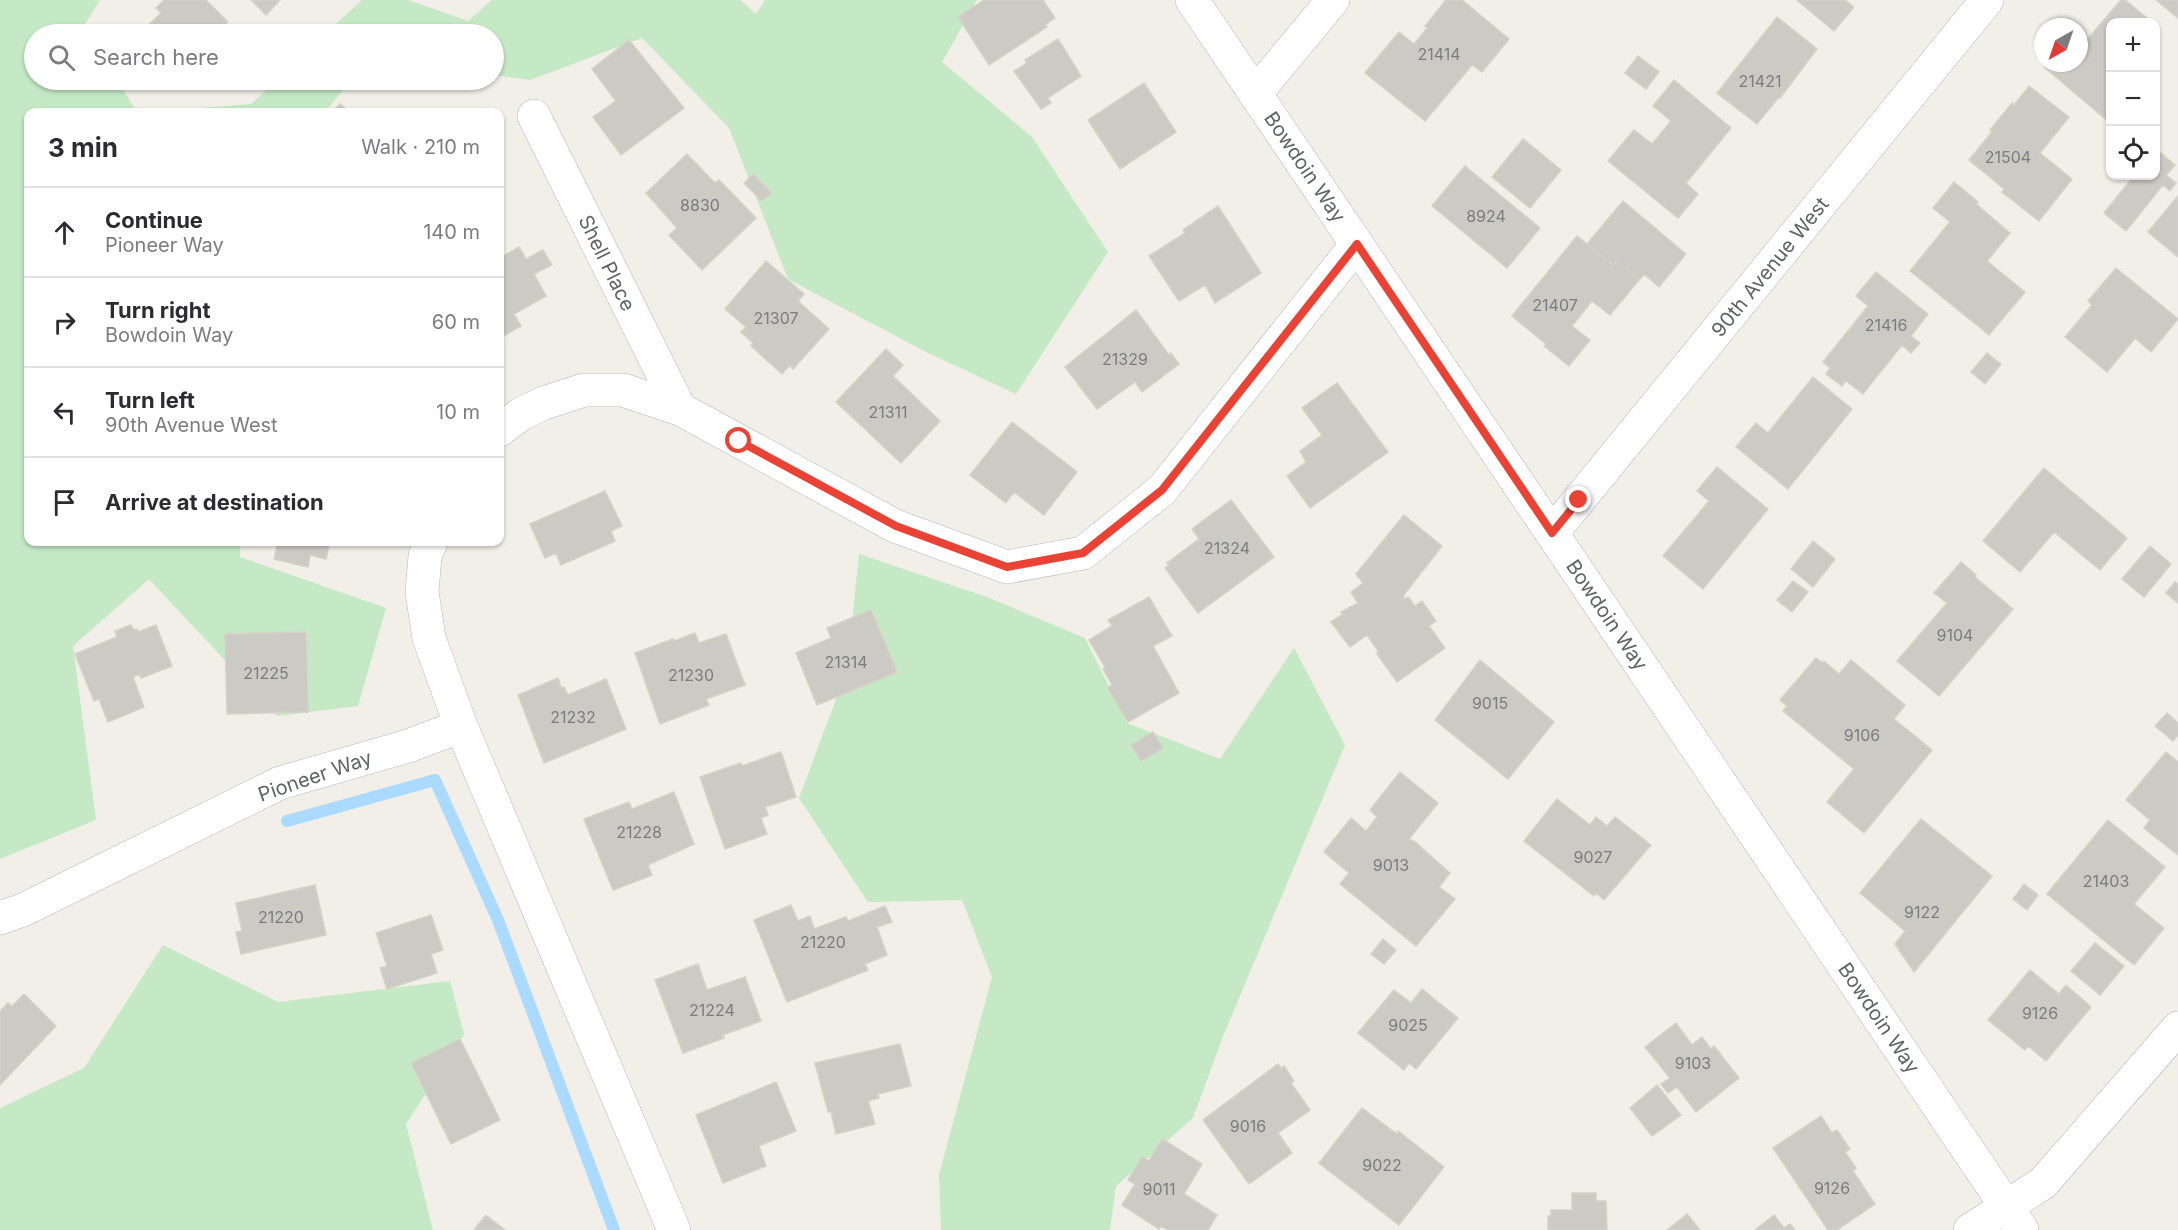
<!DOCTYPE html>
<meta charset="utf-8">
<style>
:root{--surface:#fff;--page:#f7f7f7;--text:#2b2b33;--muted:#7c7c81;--line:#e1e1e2}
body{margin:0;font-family:Inter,sans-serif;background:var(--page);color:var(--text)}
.controls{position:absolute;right:18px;top:18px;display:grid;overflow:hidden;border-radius:12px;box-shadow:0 2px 4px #0004}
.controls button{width:54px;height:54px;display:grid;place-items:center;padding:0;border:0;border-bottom:2px solid var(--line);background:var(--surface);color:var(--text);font:30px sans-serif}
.compass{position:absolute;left:2034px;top:18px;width:54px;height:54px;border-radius:50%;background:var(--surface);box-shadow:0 2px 4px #0004;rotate:220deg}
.stop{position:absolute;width:18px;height:18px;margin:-14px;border:4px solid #ea4335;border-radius:50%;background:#fff}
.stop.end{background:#ea4335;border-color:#fff;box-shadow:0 2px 6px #0008}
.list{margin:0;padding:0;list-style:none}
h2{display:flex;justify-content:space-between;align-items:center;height:78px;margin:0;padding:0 24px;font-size:26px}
h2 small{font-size:20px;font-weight:400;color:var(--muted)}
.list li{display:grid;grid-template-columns:39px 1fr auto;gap:18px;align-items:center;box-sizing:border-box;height:90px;padding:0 24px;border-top:2px solid var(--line)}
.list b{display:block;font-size:22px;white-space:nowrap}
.list p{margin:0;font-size:20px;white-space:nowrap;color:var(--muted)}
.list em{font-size:20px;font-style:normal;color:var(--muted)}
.icon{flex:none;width:33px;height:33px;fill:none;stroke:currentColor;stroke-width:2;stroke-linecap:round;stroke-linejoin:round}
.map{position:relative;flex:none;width:2178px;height:1230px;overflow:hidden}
.search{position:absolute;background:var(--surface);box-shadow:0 2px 4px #0004;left:24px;top:24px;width:480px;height:66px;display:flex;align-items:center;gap:15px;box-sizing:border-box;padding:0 21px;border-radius:33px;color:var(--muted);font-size:22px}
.panel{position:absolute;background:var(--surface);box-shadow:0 2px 4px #0004;left:24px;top:108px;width:480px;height:438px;border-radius:12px}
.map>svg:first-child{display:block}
.green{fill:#c5e8c5}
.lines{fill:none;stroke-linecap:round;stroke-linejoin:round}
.stream{stroke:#aadaff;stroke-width:12}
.building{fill:#cccac5;stroke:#d6d1c6;stroke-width:1.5}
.street-casing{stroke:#b5b8bc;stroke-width:34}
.secondary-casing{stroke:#b6babf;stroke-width:34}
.street{stroke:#fff;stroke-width:33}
.secondary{stroke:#fff;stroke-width:33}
.route{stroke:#ea4335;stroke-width:8}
.labels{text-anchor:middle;stroke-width:6;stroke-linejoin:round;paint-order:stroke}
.number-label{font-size:16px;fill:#7a7d7f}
.street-label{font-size:20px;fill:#5f6368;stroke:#fff}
</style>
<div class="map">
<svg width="2178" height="1230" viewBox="0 0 2178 1230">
<rect width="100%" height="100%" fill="#f1efe8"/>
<path class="green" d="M0,0h100l-15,24 6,10h-57v46h83l20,32h-109v430h212v15l146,51 -28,98 -81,10 -128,-137 -76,67 23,174 -96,39z
M362,0h46l60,21 24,-21h248l16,14 9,-14h212l-35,62 90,75 76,115 -92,142 -88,-41 -140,-74 -59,-151 -87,-90 -112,42 -36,-5v-41h-169z
M277,80h74l-26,32h-173l99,-8z
M859,554l128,43 98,41 42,85 93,36 74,-111 51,97 -123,294 -29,79 -77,68 -6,44h-169l-2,-55 53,-198 -30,-77 -94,2 -69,-104 48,-128z
M163,945l115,57 172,-21 14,53 -58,90 27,106h-433v-122l84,-40z"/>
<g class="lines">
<path class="stream" d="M287,821l148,-41 63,140 116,310"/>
</g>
<path class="building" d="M164,0h42l22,22 -13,12h-76l22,-21 -5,-5z
M251,0h29l-14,15z
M984,0h59l12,18 -10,7 2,2 -58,38 -31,-48z
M1446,0h16l47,39 -27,33 -10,-7 -47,56 -60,-48 34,-41 15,12 13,-16 -2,-2z
M1797,0h48l9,7 -20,24z
M2121,0h4l27,22h-42v101l-66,-56 3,-4h32v-14z
M2156,0h22v18z
M1777,17l40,32 -37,49 -1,-1 -22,27 -40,-31z
M1058,39l23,37 -33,22 3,5 -10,6 -27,-38 13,-8 -2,-3z
M629,40l55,68 -63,47 -28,-38 23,-16 -24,-32z
M1638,56l21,16 -13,17 -21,-16z
M1674,80l57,48 -45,55 12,11 -20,24 -70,-57 26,-31 18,14 19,-23 -18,-15z
M1144,83l32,49 -56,37 -32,-49z
M2029,86l40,31 -29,36 32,26 -33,42 -37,-29 2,-3 -35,-29 23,-28 -2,-2 22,-27 2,2z
M340,104l10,8h-18z
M1523,139l38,31 -31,38 -38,-31z
M2156,149l19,16 -9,10 10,8 -6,8 -7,-6 -37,46 -22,-18 30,-37h22z
M687,154l28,29 4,-3 37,38 -54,52 -33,-35 8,-7 -31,-35z
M1465,166l75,62 -33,40 -75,-62z
M753,174l18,19 -9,8 -18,-18z
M1954,182l24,20 -2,2 34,29 -23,28 38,31 -36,43 -79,-64 40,-49 -17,-14z
M2178,196v61l-30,-25z
M1623,201l63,53 -27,33 -15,-13 -5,6 -23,-19 -3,4 -26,-21z
M1218,206l43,67 -46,30 -10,-18 -26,16 -30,-45 36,-23 -2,-3z
M1577,236l36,29 3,-4 23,19 -29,35 -18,-14 -20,25 18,14 -21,26 -25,-20 2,-2 -34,-28z
M519,247l7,12 17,-9 9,15 -18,9 12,22 -32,18 7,12 -21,12v-80z
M766,261l38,33 -6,7 31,28 -36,40 -3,-4 -8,9 -31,-28 2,-3 -12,-11 5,-5 -21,-18z
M2116,268l62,51 -27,33 -16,-14 -28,34 -42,-35 27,-32 -4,-4z
M1876,272l52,42 -17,22 9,7 -9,10 -9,-8 -39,49 -17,-13 -4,5 -16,-12 4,-6 -7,-6 45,-56 -12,-10z
M1136,310l33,45 2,-2 8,11 -37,28 -7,-10 -38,27 -32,-42z
M886,349l17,16 -10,11 47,45 -39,42 -65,-61z
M1987,353l14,11 -16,20 -14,-12z
M1813,377l39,32 -64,80 -52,-42 20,-24 12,10z
M1337,383l51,69 -78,56 -23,-32 19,-14 -6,-11 22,-16 -20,-27z
M1012,422l65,50 -33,43 -30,-23 -8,11 -36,-28z
M1717,467l51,42 -65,80 -40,-33 46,-55 -12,-10z
M2044,468l83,70 -27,32 -46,-38 -34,40 -37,-31z
M605,491l17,35 -11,5 4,10 -54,24 -5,-12 -11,5 -15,-34z
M1231,500l43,57 -76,56 -33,-45 4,-3 -2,-2 32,-24 -7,-10z
M1404,515l38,31 -39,50 2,3 3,-2 7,9 7,-5 14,20 -7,5 16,22 -48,34 -20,-28 1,-3 -11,-16 -17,12 -19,-25 12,-8 -2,-2 17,-9 -7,-11 12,-9 -7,-9z
M1813,541l22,18 -22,28 -22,-18z
M278,542h52l-4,17 -16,-4 -2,12 -34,-8z
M2150,546l21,18 -27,33 -22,-18z
M1961,562l15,13 -1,2 38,32 -74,87 -42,-35 50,-58 -13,-10z
M1793,581l15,11 -16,20 -15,-12z
M2175,582l3,2v19l-12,-10z
M1149,597l23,39 -19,10 26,47 -51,29 -20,-34 4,-3 -9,-16 2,-2 -16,-27 23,-14 -4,-6z
M871,610l26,62 -80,33 -21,-52 35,-15 -4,-10z
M131,625l3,5 3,-1 1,3 18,-7 16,41 -31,12 -1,-4 -7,3 11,30 -36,15 -9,-23 -5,2 -19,-47 42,-17 -2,-6z
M306,632l2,80 -81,2 -2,-80z
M695,633l4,10 27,-9 19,51 -39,14 3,6 -49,19 -25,-71 38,-14 1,2z
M1816,658l7,5 1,-2 15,13 12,-14 54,45 -11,14 38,31 -68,83 -37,-31 27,-33 -71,-58 4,-5 -7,-6z
M1480,660l74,62 -46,57 -73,-59z
M558,678l3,10 3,-1 4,8 38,-16 20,50 -82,34 -26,-68z
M2167,713l11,10v12l-5,6 -18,-15z
M1153,732l10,16 -22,13 -10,-16z
M781,752l15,45 -31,10 3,8 -7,3 6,16 -42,15 -25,-72 41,-14 1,3z
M2166,752l12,10v93l-34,-27 6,-8 -24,-20z
M1400,772l38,31 -29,36 6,3 35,31 -11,14 16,12 -39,47 -76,-62 9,-11 -25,-21 27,-34 15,13 11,-14 -7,-7z
M674,792l20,52 -46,21 4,10 -39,15 -29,-71 45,-17 3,7z
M1557,799l33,26 6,-8 11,9 8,-9 36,28 -47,55 -8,-7 -2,3 -70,-55z
M1921,819l71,57 -78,96 -19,-28 10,-13 -45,-38z
M2108,820l57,47 -31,37 30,24 -30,37 -87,-71z
M2024,884l14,11 -11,15 -14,-11z
M315,885l11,50 -85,19 -5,-22 6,-1 -6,-28z
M791,905l7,16 12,-5 4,13 32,-12 2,4 37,-15 7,16 -15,5 10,28 -22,9 3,6 -81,32 -33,-82z
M431,915l12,35 -12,4 6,19 -50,16 -7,-21 7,-2 -11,-33z
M1383,939l13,11 -12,14 -13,-10z
M2095,943l29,23 -24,29 -29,-24z
M698,964l9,26 38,-13 16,44 -38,14 1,3 -41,15 -28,-73z
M2030,970l29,24 7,-9 25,22 -45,54 -18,-15 -3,4 -37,-30z
M1422,989l36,29 -42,51 -7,-6 -5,7 -46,-37 36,-43 17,13z
M24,994l32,32 -56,59v-74l8,-8 4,3z
M1676,1023l16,22 10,-8 9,12 3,-3 25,32 -43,34 -19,-25 -9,6 -7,-9 9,-6 -25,-31z
M460,1039l40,81 -49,24 -40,-81z
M900,1044l11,42 -33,8 1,4 -11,3 7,23 -39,10 -5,-22h-3l-13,-49z
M1278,1064l3,5 3,-3 10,15 -3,2 19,27 -32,23 14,20 -43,31 -46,-64z
M776,1082l20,49 -37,15 7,20 -43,17 -27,-68z
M1657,1085l24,30 -29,21 -22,-28z
M1362,1108l35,26 1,-3 46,36 -45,58 -80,-62z
M1821,1116l11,17 5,-3 13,19 -5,3 11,16 -3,3 22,33 -38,26h-9l-55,-82z
M1162,1139l40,25 -18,30 33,21 -9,15h-40l-7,-4 -2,3 -37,-24 13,-21 -7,-4 14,-23 7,4z
M1572,1193h24v8h10l1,29h-59v-14h3v-6h21z
M1687,1214l13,16h-33z
M1774,1215l10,13 6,-4 5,6h-40z
M485,1216h2l18,14h-31z"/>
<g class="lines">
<g class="street-casing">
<path id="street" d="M1255,94l78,-94
M534,116l146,293
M500,430l21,-16 23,-11 40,-13h39l57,19 215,117 112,41 76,-14 79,-63 195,-246
M1552,533l435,-533
M431,542l-6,14 -3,36 7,46 32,88 213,504
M0,918l23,-8 257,-127 128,-37 53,-20
M1970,1230l73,-47 135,-155"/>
</g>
<g class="secondary-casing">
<path id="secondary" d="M1192,0l830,1230"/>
</g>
<use href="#street" class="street"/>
<use href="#secondary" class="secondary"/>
</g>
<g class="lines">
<path class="route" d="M739,441l157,85 111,41 76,-14 79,-63 195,-246 195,289 27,-33"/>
</g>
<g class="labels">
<g class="number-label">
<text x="1439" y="60">21414</text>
<text x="1760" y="87">21421</text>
<text x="2008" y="163">21504</text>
<text x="700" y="211">8830</text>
<text x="1486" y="222">8924</text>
<text x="1555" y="311">21407</text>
<text x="776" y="324">21307</text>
<text x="1886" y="331">21416</text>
<text x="1125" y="365">21329</text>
<text x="888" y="418">21311</text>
<text x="1227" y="554">21324</text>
<text x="1955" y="641">9104</text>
<text x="846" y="668">21314</text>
<text x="266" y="679">21225</text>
<text x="691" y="681">21230</text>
<text x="1490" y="709">9015</text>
<text x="573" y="723">21232</text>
<text x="1862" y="741">9106</text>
<text x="639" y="838">21228</text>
<text x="1593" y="863">9027</text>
<text x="1391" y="871">9013</text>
<text x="2106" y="887">21403</text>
<text x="1922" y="918">9122</text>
<text x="281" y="923">21220</text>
<text x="823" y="948">21220</text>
<text x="712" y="1016">21224</text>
<text x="2040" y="1019">9126</text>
<text x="1408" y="1031">9025</text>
<text x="1693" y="1069">9103</text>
<text x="1248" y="1132">9016</text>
<text x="1382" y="1171">9022</text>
<text x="1832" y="1194">9126</text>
<text x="1159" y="1195">9011</text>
</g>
<g class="street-label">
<text transform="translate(1305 167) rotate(56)" y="7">Bowdoin Way</text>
<text transform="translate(607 263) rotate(64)" y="7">Shell Place</text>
<text transform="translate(1770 267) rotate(-51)" y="7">90th Avenue West</text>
<text transform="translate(1607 615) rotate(56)" y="7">Bowdoin Way</text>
<text transform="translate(315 776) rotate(-19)" y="7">Pioneer Way</text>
<text transform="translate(1879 1018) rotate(56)" y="7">Bowdoin Way</text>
</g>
</g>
</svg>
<div class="controls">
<button>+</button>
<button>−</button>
<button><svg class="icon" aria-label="locate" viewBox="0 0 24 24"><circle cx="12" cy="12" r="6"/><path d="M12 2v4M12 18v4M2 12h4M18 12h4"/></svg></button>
</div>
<svg class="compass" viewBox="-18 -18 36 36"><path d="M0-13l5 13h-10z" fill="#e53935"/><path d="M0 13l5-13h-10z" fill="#7c7c81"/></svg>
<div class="stop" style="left:739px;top:441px"></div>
<div class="stop end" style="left:1579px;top:500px"></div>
<div class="search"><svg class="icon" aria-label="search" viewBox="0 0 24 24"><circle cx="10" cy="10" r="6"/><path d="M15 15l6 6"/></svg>Search here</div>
<section class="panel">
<h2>3 min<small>Walk · 210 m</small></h2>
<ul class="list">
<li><svg class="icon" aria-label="ahead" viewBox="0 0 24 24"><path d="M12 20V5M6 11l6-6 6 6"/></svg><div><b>Continue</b><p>Pioneer Way</p></div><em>140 m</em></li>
<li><svg class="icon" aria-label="right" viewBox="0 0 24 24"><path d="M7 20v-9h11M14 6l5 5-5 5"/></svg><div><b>Turn right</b><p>Bowdoin Way</p></div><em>60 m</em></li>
<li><svg class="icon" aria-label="left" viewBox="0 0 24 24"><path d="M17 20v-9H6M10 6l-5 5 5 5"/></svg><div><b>Turn left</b><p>90th Avenue West</p></div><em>10 m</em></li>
<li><svg class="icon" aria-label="arrive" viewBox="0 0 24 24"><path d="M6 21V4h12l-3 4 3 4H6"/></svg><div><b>Arrive at destination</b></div></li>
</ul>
</section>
</div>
